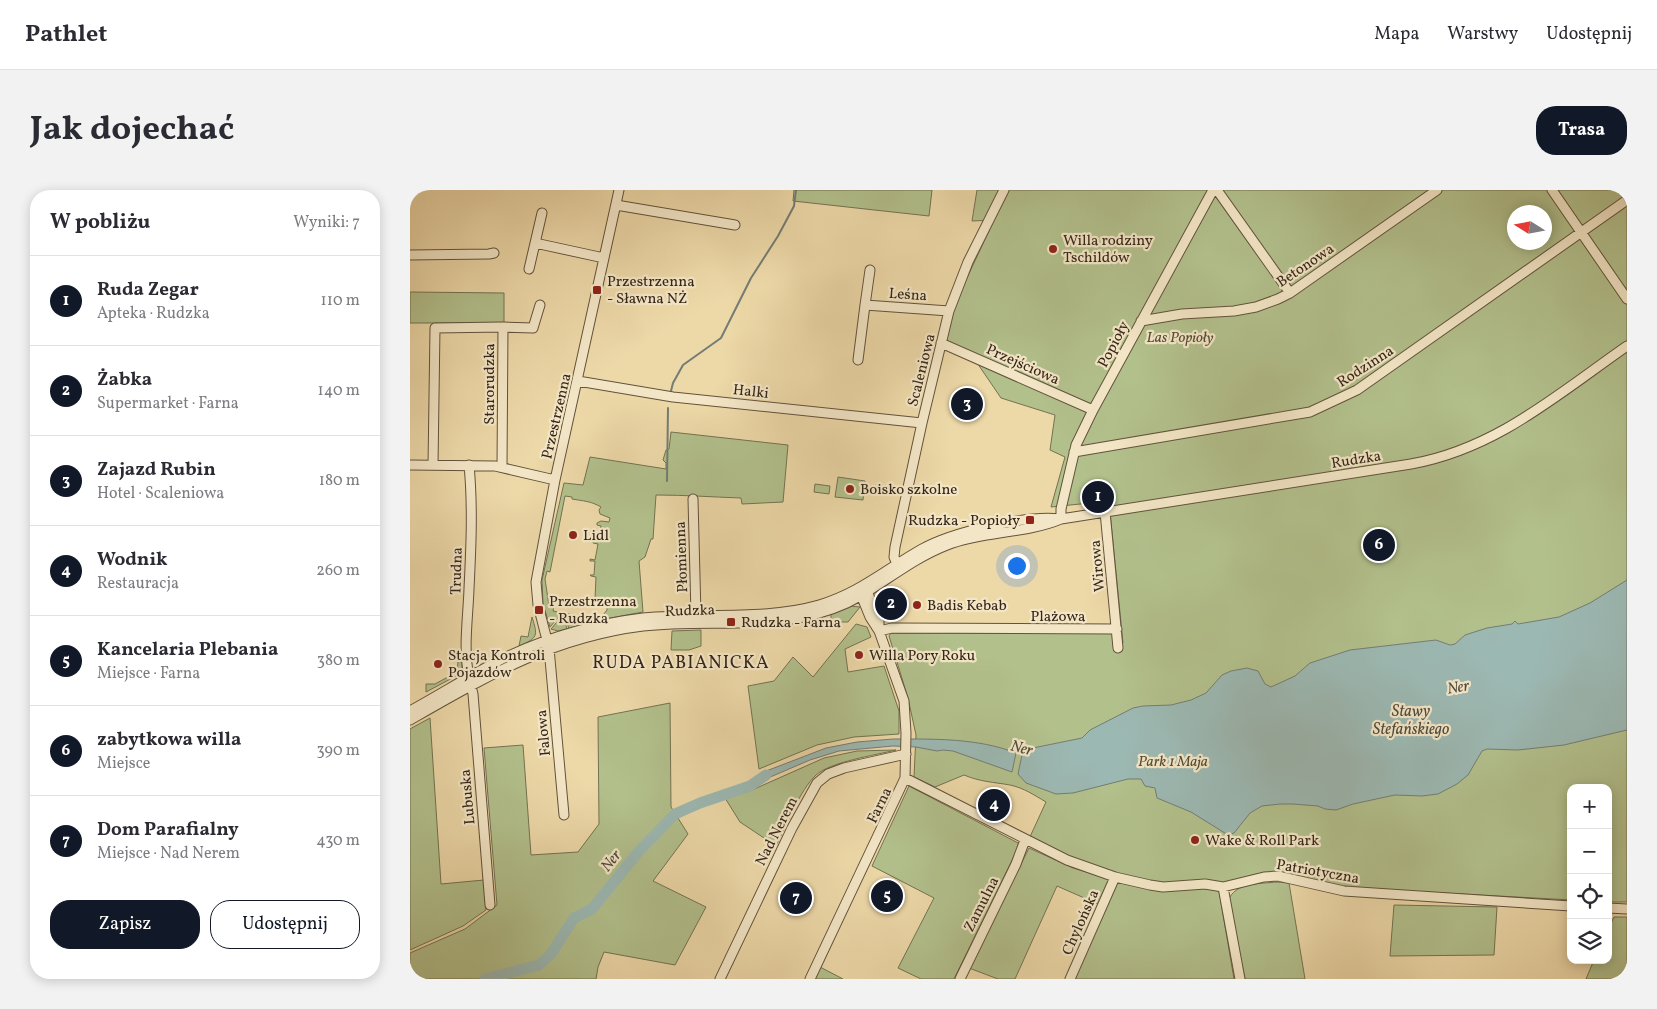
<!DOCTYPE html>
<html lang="pl">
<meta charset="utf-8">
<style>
:root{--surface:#fff;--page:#f2f2f3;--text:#2b2b33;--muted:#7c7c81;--line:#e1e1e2;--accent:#111827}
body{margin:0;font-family:Vollkorn,serif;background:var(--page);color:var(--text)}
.controls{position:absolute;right:15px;bottom:15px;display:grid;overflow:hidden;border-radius:10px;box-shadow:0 2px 12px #0003}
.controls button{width:45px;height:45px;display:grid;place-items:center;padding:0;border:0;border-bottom:1px solid var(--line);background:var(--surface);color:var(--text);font:25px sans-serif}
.compass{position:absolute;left:1097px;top:15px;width:45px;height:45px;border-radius:50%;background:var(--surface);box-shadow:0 2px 12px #0003;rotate:281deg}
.you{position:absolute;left:606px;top:375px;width:18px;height:18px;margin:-12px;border:4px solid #fff;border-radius:50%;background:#1a73e8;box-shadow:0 0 0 8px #1a73e833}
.badge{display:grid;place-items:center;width:32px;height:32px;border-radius:50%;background:var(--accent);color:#fff;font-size:16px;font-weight:700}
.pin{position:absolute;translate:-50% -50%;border:2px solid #fff;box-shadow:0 1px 5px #0006}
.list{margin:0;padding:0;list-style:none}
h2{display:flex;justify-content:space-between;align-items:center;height:65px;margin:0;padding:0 20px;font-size:21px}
h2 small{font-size:16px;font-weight:400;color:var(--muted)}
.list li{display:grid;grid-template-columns:32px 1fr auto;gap:15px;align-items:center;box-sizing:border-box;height:90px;padding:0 20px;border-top:1px solid var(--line)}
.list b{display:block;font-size:19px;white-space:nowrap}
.list p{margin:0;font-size:16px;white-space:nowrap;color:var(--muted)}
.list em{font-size:16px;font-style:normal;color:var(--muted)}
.actions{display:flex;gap:10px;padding:15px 20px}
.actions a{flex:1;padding:11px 0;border:1px solid var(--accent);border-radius:20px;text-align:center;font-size:18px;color:var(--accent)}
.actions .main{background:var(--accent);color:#fff}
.icon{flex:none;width:28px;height:28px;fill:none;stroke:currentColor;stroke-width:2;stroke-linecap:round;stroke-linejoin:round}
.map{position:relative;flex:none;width:1217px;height:789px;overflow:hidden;border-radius:20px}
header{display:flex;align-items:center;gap:30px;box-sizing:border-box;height:70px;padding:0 25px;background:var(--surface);border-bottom:1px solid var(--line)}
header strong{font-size:24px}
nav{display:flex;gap:28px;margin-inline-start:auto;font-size:18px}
.intro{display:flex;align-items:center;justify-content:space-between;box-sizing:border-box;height:120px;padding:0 30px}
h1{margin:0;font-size:35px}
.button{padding:12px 22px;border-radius:20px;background:var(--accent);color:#fff;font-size:18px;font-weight:700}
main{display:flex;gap:30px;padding:0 30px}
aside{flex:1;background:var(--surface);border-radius:20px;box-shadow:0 2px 12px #0003}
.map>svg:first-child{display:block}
.green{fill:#b2c08c;stroke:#747252;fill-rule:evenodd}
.water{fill:#9cb8b2;stroke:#737d74}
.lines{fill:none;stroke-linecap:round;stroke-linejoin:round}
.stream{stroke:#737d74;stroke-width:2}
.river{stroke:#9cb8b2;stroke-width:11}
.minor-casing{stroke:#63523c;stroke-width:11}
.minor{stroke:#f3e6c6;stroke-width:9}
.poi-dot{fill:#8f2418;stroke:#f3e6c6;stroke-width:2}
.labels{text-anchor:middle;stroke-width:4.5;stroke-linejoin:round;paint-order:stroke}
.poi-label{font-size:15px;fill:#352518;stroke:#f3e6c6;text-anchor:start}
.street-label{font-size:15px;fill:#352518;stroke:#f3e6c6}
.park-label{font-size:15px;font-style:italic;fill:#544c35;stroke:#f3e6c6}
.water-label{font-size:16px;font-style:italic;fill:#4f4a3e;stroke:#f3e6c6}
.quarter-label{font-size:18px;letter-spacing:1px;fill:#352518;stroke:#f3e6c6}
</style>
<header>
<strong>Pathlet</strong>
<nav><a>Mapa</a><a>Warstwy</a><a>Udostępnij</a></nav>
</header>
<div class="intro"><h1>Jak dojechać</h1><a class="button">Trasa</a></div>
<main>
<aside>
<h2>W pobliżu<small>Wyniki: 7</small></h2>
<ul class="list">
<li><span class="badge">1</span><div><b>Ruda Zegar</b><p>Apteka · Rudzka</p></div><em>110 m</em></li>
<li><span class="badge">2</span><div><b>Żabka</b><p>Supermarket · Farna</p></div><em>140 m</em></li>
<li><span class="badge">3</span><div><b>Zajazd Rubin</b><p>Hotel · Scaleniowa</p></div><em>180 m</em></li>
<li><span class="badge">4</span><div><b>Wodnik</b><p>Restauracja</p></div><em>260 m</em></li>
<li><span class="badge">5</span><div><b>Kancelaria Plebania</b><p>Miejsce · Farna</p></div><em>380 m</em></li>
<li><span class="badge">6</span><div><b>zabytkowa willa</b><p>Miejsce</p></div><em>390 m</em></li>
<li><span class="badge">7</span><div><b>Dom Parafialny</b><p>Miejsce · Nad Nerem</p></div><em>430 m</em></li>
</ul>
<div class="actions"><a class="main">Zapisz</a><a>Udostępnij</a></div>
</aside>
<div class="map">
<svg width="1217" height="789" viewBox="0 0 1217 789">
<rect width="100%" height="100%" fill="#edd8a8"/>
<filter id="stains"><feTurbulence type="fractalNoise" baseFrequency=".004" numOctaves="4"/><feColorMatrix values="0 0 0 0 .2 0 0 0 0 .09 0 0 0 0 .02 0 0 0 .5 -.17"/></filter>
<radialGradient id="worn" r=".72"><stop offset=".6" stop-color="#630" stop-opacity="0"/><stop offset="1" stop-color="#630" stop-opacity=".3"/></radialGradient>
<path class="green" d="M384,0h138l-3,26 -136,-15z
M567,0h650v712h-19v-114h-37v112l-237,-13 -48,-14 -67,11 -59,1 -51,-11 -80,-35 17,-37c-12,-7 -22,-14 -36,-17 -17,-3 -29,-3 -46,-10l-29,12 -21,-10 2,-42 -8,-37 -19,-62 2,-3h223v11l9,-1 -14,-142 -58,6 14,-50 -15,-7 5,-35 -54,-17 -32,-47 -24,-9 9,-36 40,-86 -22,1zM1104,22h30v30h-30z
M0,102l94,1v30h-94z
M261,242l117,13 -5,57 -41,2 -1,-6c-29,-1 -56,-3 -85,-3l-3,44h-2l-6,18 -6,4 4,51 -38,7 -2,-4 4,-5v-5h-13l-4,-4v-1l5,-1 1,-22 -5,-1 -1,-1h4l1,-14h-5v-2l5,1 3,-16 -5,-1 1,-5 5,1 2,-13 -4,-1v-2l4,-2 8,1 1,-4 -10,-4 -1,-4 2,-3c-10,-6 -18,-6 -29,-8v-2l-7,-1 -15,76 -3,-1 -2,8 4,27h5l-1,5 9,2 -12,14 -7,-23 -1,-24 22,-97 19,2 7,-28 76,12v-6l-3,-3 3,-10 3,-1z
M428,287l27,4 -2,19 -28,-3z
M405,294l15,2 -1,8 -15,-2z
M440,416l10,1 -12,15h-17v-9z
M154,423l24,5 1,-3 6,1 1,2 -3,4 -24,7z
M153,425l4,14 -9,2 -7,-2z
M122,427c6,19 6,21 -13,29l2,-10 7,1z
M446,434l11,3 4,10 -26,12 3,23 36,-6 15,45v23l-45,3 -37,8 -58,24 -11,-83 26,-5 19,-24 20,20z
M291,440v16l-12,4h-18l1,-19z
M48,472h4v7l-4,6 -32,17v-8h9l22,-12z
M260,513l1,104 17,27 -35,47 53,26 -31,58 -71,-13 -6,15 -2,12h-186v-26l55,-24 32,-24 -13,-157 39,-3 8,110 47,-3 21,-28 -1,-107z
M20,528l11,166 43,-4 2,30 -23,16 -53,24v-221z
M486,560c-20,5 -66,12 -80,25 -16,15 -30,51 -40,71l-36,-24 -15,-24 27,-8 72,-32 33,-7z
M499,596l111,58 -66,135h-33l-23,-11 36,-70 -62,-32z
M619,658l44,20 36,11 -11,25 -41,-18 -42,93h-17l-29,-11z
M706,692l49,9 39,-4 15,4 15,88h-159z
M867,692l12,1 16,96h-60l-17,-78c7,-19 31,-17 49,-19z
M984,715l103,2 -3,48 -104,1z
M1204,727h13v62h-41l8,-19h14v-31z
M410,777l23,12h-28z"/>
<path class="water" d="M1217,390v150l-63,15 -46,5 -31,-1 -5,2 -14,24 -11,9 -19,10 -16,2 -27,-1 -42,9 -17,6 -11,-1 -7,-3 -25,-2h-13l-18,2 -12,7 -16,20 -6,2 -37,-23 -34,-14 -2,-10 -10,-2 -4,-7h-13l-55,14 -17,1 -30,-11 -8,-9 4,-19 6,-6 54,-11 8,-8 43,-22 10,-2 28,-1 20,-5 15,-7 16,-18 9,-4 16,-3 11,3 7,13 6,3 24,-11 15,-13 40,-13 86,-10 14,5 5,-1 10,-9 22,-7 25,-4 3,-3 3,3 41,-7 31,-14z
M483,549c41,0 85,-1 123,14l-4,19 -59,-21 -10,-1 -6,1 -21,-4 -23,-1 -54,5 -29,9 -56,24 -1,-5 8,-6 65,-25 31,-6z"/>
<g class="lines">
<path class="stream" d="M261,201l2,-8 10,-18 38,-27 30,-60 27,-42 16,-30 2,-16
M257,291l1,-73"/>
<path class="river" d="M75,789l54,-14 12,-11 23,-36 18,-9 47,-58 36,-37 25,-11 50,-17 16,-11"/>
<g class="minor-casing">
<path id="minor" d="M807,0l73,103
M1142,0l75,109
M206,15l119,20
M125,53l69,15
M0,65l79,-1 5,-1
M119,79l13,-56
M460,80l-5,35 84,6
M731,131l41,-7 52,-3 22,-4 22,-8 12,-6 147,-103
M93,137l30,1 7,-23
M531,153l152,67
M448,170l7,-55
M168,191l95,16 249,26
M664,262l236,-40 47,-22 270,-190
M0,275l85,1 60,14
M23,275l2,-137 68,-1 -1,140
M283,309l3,116
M695,322l13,136
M651,329v-10l15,-64 17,-35 120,-220
M487,374l-3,-7 1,-10 27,-124 27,-112 19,-49 36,-72
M455,396l14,35v7
M469,441l13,-3 225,1
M59,487c-6,-28 -1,-59 0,-88 2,-41 4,-82 0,-124
M61,496l2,8 17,211
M0,521c31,-17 61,-36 92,-52 44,-21 92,-35 141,-41 58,-6 120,3 176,-13 39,-11 69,-37 103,-56 31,-17 103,-34 138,-30
M0,530c77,-44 143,-83 233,-94 51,-6 105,1 155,-8 23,-4 44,-11 64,-23 28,-17 54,-38 85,-50 36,-14 78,-11 114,-26l350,-55c85,-15 147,-70 216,-118
M495,588l162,82 48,17 35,8 13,2 42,-3 18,3 41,-10 14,-1 66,15 227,15
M154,625l-15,-167 -11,-43 -2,-23 19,-102 64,-290
M813,697l17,92
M1198,718l19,1
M310,789l72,-151 25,-45 11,-9 16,-6 62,-14
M400,789l95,-201 1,-45 -2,-32 -25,-70 -9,-14 -11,-27
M550,789l56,-115 9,-24
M660,789l45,-102"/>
</g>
<use href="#minor" class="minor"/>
</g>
<g class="poi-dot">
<circle cx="643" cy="59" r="5"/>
<rect x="182" y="95" width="10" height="10" rx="2.5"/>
<circle cx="440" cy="299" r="5"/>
<rect x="615" y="325" width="10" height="10" rx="2.5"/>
<circle cx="163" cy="345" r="5"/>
<circle cx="507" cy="415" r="5"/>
<rect x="124" y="415" width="10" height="10" rx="2.5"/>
<rect x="316" y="427" width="10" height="10" rx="2.5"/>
<circle cx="449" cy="465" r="5"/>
<circle cx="28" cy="474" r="5"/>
<circle cx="785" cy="650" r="5"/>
</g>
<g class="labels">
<g class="poi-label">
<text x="653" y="55">Willa rodziny<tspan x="653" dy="17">Tschildów</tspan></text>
<text x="197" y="96">Przestrzenna<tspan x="197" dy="17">- Sławna NŻ</tspan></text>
<text x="450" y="304">Boisko szkolne</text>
<text x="610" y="335" text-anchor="end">Rudzka - Popioły</text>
<text x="173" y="350">Lidl</text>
<text x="139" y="416">Przestrzenna<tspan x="139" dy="17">- Rudzka</tspan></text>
<text x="517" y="420">Badis Kebab</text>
<text x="331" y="437">Rudzka - Farna</text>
<text x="38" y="470">Stacja Kontroli<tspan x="38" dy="17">Pojazdów</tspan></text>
<text x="459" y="470">Willa Pory Roku</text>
<text x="795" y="655">Wake &amp; Roll Park</text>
</g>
<g class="street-label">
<text transform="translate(895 75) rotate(-34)" y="5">Betonowa</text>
<text transform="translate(498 104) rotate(4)" y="5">Leśna</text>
<text transform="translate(703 154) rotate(-62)" y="5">Popioły</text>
<text transform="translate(613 174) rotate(24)" y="5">Przejściowa</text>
<text transform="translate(955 176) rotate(-33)" y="5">Rodzinna</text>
<text transform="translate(511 180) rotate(-76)" y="5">Scaleniowa</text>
<text transform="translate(79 194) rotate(-90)" y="5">Starorudzka</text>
<text transform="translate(341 201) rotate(6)" y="5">Halki</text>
<text transform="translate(146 226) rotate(-77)" y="5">Przestrzenna</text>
<text transform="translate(946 269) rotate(-9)" y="5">Rudzka</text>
<text transform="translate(271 367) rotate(-92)" y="5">Płomienna</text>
<text transform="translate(687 376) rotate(-95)" y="5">Wirowa</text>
<text transform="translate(46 381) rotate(-88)" y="5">Trudna</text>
<text transform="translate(280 420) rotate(-2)" y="5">Rudzka</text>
<text x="648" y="431">Plażowa</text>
<text transform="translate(133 543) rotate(-95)" y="5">Falowa</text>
<text transform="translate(57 607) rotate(-95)" y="5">Lubuska</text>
<text transform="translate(469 615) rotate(-64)" y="5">Farna</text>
<text transform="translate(366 641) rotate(-63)" y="5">Nad Nerem</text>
<text transform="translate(908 681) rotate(10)" y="5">Patriotyczna</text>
<text transform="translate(571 714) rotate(-63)" y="5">Zamulna</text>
<text transform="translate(670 732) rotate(-66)" y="5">Chylońska</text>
</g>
<g class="park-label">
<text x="770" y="152">Las Popioły</text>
<text x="763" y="576">Park 1 Maja</text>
</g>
<g class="water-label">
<text transform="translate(1048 496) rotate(-9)" y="6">Ner</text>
<text x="1001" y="526">Stawy<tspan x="1001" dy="18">Stefańskiego</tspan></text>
<text transform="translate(612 557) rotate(14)" y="6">Ner</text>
<text transform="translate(200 670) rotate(-51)" y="6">Ner</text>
</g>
<g class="quarter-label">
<text x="271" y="478">RUDA PABIANICKA</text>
</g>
</g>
<rect width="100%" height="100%" filter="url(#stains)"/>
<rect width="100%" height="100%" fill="url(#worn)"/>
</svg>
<div class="controls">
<button>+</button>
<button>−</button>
<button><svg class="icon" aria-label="locate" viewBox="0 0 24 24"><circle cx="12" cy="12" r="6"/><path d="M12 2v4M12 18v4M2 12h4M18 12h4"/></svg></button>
<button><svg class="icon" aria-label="layers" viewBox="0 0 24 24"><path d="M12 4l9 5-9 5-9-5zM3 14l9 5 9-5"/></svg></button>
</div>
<svg class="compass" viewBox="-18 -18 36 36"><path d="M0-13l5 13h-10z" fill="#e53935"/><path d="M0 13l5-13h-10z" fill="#7c7c81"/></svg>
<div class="you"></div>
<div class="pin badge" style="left:688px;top:307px">1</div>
<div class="pin badge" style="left:481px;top:414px">2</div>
<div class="pin badge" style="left:557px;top:214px">3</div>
<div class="pin badge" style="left:584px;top:615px">4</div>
<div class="pin badge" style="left:477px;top:706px">5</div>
<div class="pin badge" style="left:969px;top:355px">6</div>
<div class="pin badge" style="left:386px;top:708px">7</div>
</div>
</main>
